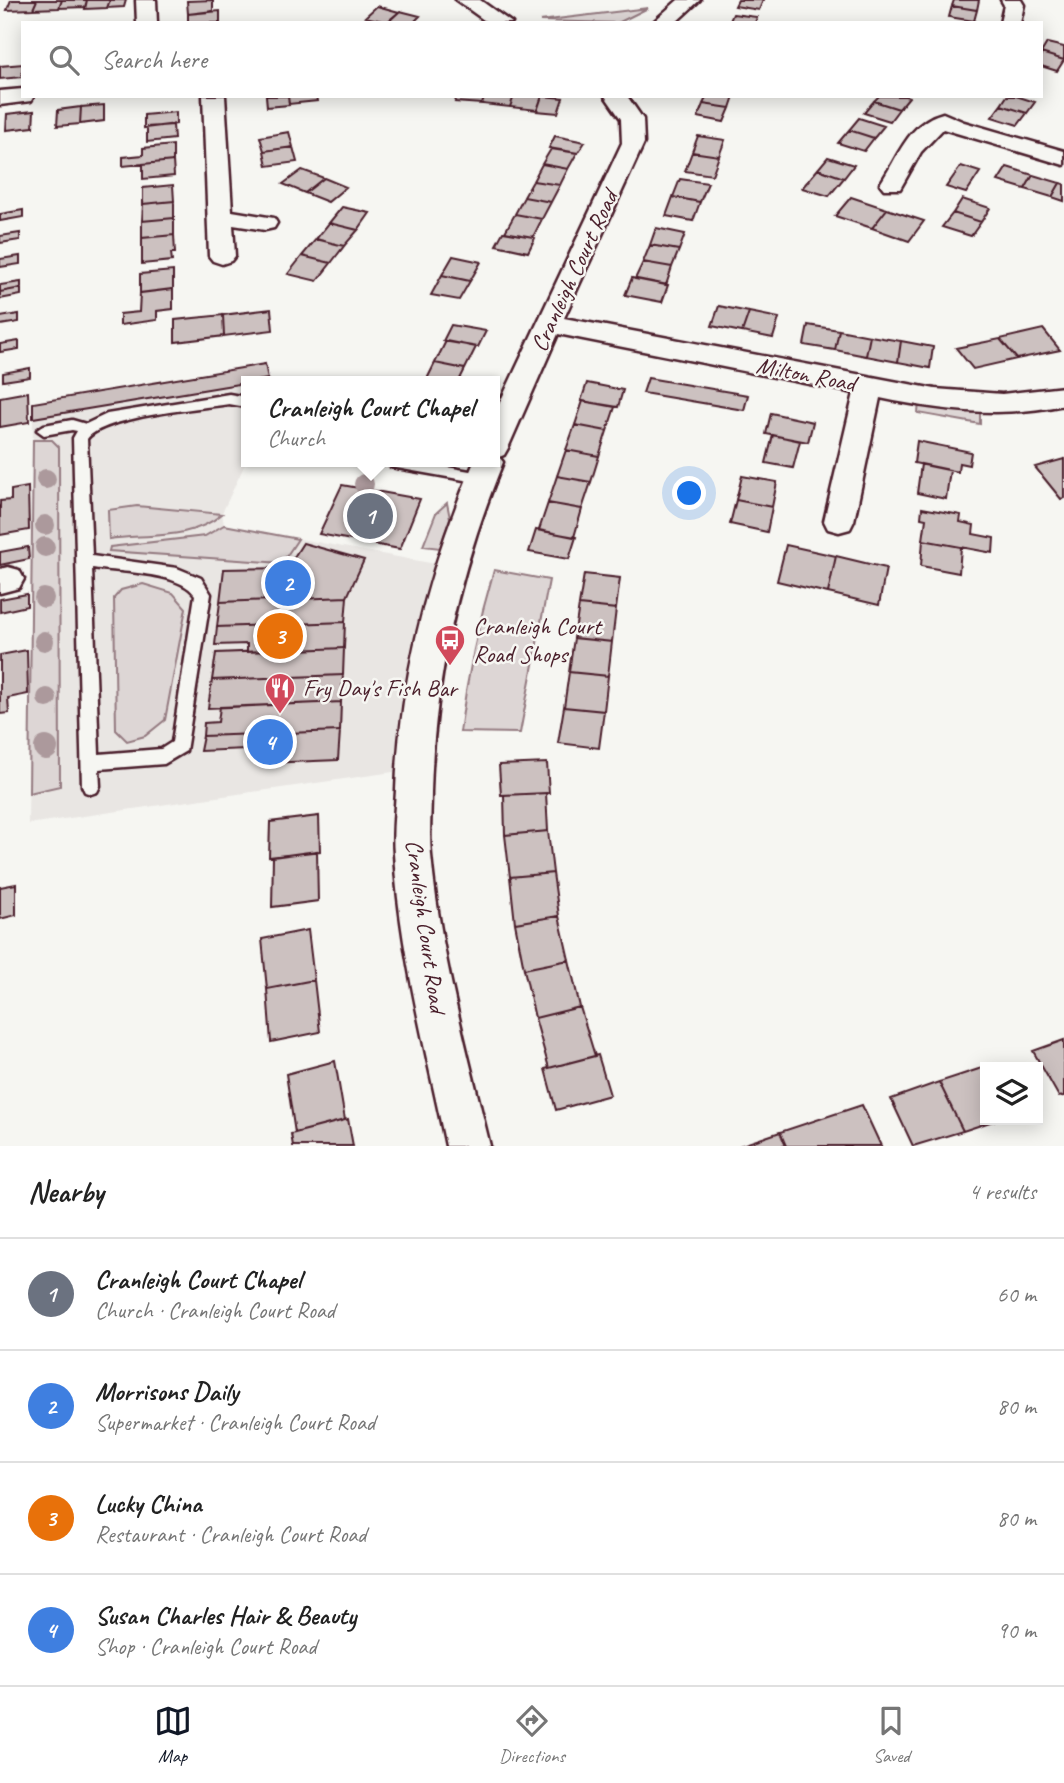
<!DOCTYPE html>
<meta charset="utf-8">
<style>
:root{--surface:#fff;--page:#f6f6f6;--text:#222;--muted:#767676;--line:#e0e0e0;--accent:#111827}
body{margin:0;font-family:Caveat,sans-serif;background:var(--page);color:var(--text)}
.controls{position:absolute;right:21px;bottom:21px;display:grid;overflow:hidden;border-radius:0px;box-shadow:0 4px 18px #0003}
.controls button{width:63px;height:63px;display:grid;place-items:center;padding:0;border:0;border-bottom:2px solid var(--line);background:var(--surface);color:var(--text);font:35px sans-serif}
.you{position:absolute;left:690px;top:494px;width:24px;height:24px;margin:-18px;border:5px solid #fff;border-radius:50%;background:#1a73e8;box-shadow:0 0 0 10px #1a73e833}
.badge{display:grid;place-items:center;width:46px;height:46px;border-radius:50%;background:var(--accent);color:#fff;font-size:23px;font-weight:700}
.pin{position:absolute;translate:-50% -50%;border:4px solid #fff;box-shadow:0 2px 7px #0006}
.popup{position:absolute;left:241px;top:376px;width:259px;height:91px;box-sizing:border-box;display:grid;place-content:center;border-radius:0px;background:var(--surface);filter:drop-shadow(0 2px 5px #0005);font-size:23px;white-space:nowrap;color:var(--muted)}
.popup b{font-size:26px;color:var(--text)}
.popup::after{content:'';position:absolute;left:50%;top:100%;margin-left:-14px;border:14px solid transparent;border-top-color:var(--surface)}
.list{margin:0;padding:0;list-style:none}
h2{display:flex;justify-content:space-between;align-items:center;height:91px;margin:0;padding:0 28px;font-size:30px}
h2 small{font-size:23px;font-weight:400;color:var(--muted)}
.list li{display:grid;grid-template-columns:46px 1fr auto;gap:21px;align-items:center;box-sizing:border-box;height:112px;padding:0 28px;border-top:2px solid var(--line)}
.list b{display:block;font-size:26px;white-space:nowrap}
.list p{margin:0;font-size:23px;white-space:nowrap;color:var(--muted)}
.list em{font-size:23px;font-style:normal;color:var(--muted)}
.icon{flex:none;width:38px;height:38px;fill:none;stroke:currentColor;stroke-width:2;stroke-linecap:round;stroke-linejoin:round}
.map{position:relative;flex:none;width:1064px;height:1146px;overflow:hidden}
.search{position:absolute;background:var(--surface);box-shadow:0 4px 18px #0003;left:21px;right:21px;top:21px;height:77px;display:flex;align-items:center;gap:18px;box-sizing:border-box;padding:0 24px;border-radius:0px;color:var(--muted);font-size:26px}
.sheet{height:539px;background:var(--surface)}
nav{display:flex;justify-content:space-around;align-items:center;box-sizing:border-box;height:98px;border-top:2px solid var(--line);background:var(--surface);font-size:19px;color:var(--muted)}
nav a{display:grid;justify-items:center;gap:4px}
nav .on{color:var(--accent)}
.map>svg:first-child{display:block}
.built{fill:#e9e6e3}
.green{fill:#ddd6d5;stroke:#947a80;stroke-width:2}
.building{fill:#ccc1c0;stroke:#4a1f2b;stroke-width:2}
.lines{fill:none;stroke-linecap:round;stroke-linejoin:round}
.lane-casing{stroke:#4a1f2b;stroke-width:5}
.street-casing{stroke:#4a1f2b;stroke-width:5}
.lane{fill:#f6f6f2;fill-rule:evenodd}
.street{fill:#f6f6f2;fill-rule:evenodd}
.tree{fill:#ac999c}
.labels{text-anchor:middle;stroke-width:5;stroke-linejoin:round;paint-order:stroke}
.street-label{font-size:24px;fill:#4a1f2b;stroke:#f6f6f2}
.poi-label{font-size:24px;fill:#4a1f2b;stroke:#f6f6f2;text-anchor:start}
</style>
<div class="map">
<svg width="1064" height="1146" viewBox="0 0 1064 1146">
<rect width="100%" height="100%" fill="#f6f6f2"/>
<filter id="ink" filterUnits="userSpaceOnUse"><feTurbulence type="fractalNoise" baseFrequency=".0143" numOctaves="2"/><feDisplacementMap in="SourceGraphic" scale="14" xChannelSelector="R" yChannelSelector="G"/><feConvolveMatrix kernelMatrix="1 2 1 2 8 2 1 2 1" color-interpolation-filters="sRGB"/></filter>
<g filter="url(#ink)">
<path class="built" d="M246,382v80l-24,51 2,12 244,45 -26,109 -7,87 -407,58 5,-406z"/>
<path class="green" d="M648,8l-30,15 -78,-2z
M919,403l61,10v11l-62,-11z
M33,440h19l7,7 1,339 -31,7z
M447,503l3,15 -10,30 -17,-2 13,-33z
M137,506l85,8c-30,26 -75,20 -113,25l-1,-29z
M224,525l74,14 -16,24 -173,-12 1,-4 95,-11z
M494,570l55,10 -29,153 -60,-1c7,-55 18,-108 34,-162z
M143,584l30,9 13,15 -21,112 -20,16 -18,5 -11,-11 -2,-132 7,-8z"/>
<path class="building" d="M11,0h26l-4,9 -26,1z
M37,0h25l-3,8 -26,1z
M62,0h25l-2,7 -26,1z
M87,0h23l-3,8 -22,1z
M110,0h16l-2,7 -17,1z
M213,0v11l-25,3 -1,-13z
M738,0h25l-4,10 -24,-4z
M954,0h25l-2,10 -25,-4z
M377,6l22,6 -12,10 -22,-5z
M952,6l25,4 -3,11 -25,-4z
M220,11v12h-32v-9z
M400,11l20,5 -7,7h-26z
M733,14l24,3 -2,6h-26z
M1047,43l17,4v13l-23,-7z
M1041,53l23,7 -7,11 -16,-5z
M23,64l-1,13 -22,2v-13z
M266,96h22l1,9 -22,2z
M288,96h28l1,5 -28,3z
M457,96h28l-3,8 -27,-2z
M485,96h29l-4,11 -28,-3z
M514,96h28l-5,14 -27,-3z
M542,96l21,2 -5,15 -21,-2z
M707,96h27l-4,12 -27,-4z
M879,96h26l4,1 -10,12 -25,-8z
M1007,96h9l19,6 -8,11 -26,-8z
M874,101l25,8 -9,12 -26,-8z
M703,104l27,4 -6,14 -26,-5z
M104,105v16l-24,3 1,-17z
M1001,105l26,8 -9,12 -26,-8z
M81,107l-1,17 -23,2 1,-16z
M34,111l-1,16 -27,3 1,-16z
M176,112v12l-32,4v-13z
M859,118l25,8 -10,12 -25,-8z
M173,125l1,14 -27,3v-15z
M849,130l25,8 -10,13 -26,-8z
M289,132l4,15 -29,4 -4,-14z
M555,136l30,6 -7,11 -29,-5z
M698,136l27,4 -6,16 -27,-4z
M173,145v16l-50,5v-9l20,-2v-7z
M293,147l4,15 -30,4 -3,-15z
M551,149l26,4 -9,16 -26,-5z
M692,152l27,4 -7,19 -27,-4z
M828,157l26,8 -10,13 -26,-9z
M173,161l1,15 -31,3v-15z
M542,164l26,5 -8,16 -27,-4z
M961,166l19,6 -14,21 -20,-6z
M1007,167l26,8 -8,14 -27,-8z
M818,169l26,9 -15,18 -27,-8z
M302,170l22,8 -19,15 -22,-9z
M1033,175l27,8 -8,14 -27,-8z
M324,178l22,9 -18,15 -23,-9z
M680,179l28,4 -8,19 -27,-5z
M533,181l27,4 -9,17 -27,-5z
M1060,183l4,1v17l-12,-4z
M173,185l1,16 -31,3v-16z
M524,197l27,5 -9,17 -27,-5z
M673,197l27,5 -7,19 -27,-5z
M851,197l36,12 -15,19 -37,-12z
M962,199l28,9 -9,14 -28,-9z
M174,201v17l-32,3 1,-17z
M342,207l28,6 -12,17 -29,-7z
M887,209l37,12 -15,20 -37,-13z
M23,210v7l-23,4v-7z
M953,213l28,9 -10,14 -29,-9z
M515,214l27,5 -9,18 -28,-5z
M174,218v17l-32,3v-17z
M329,223l29,7 -14,16 -28,-7z
M656,228l29,6 -6,16 -29,-5z
M503,232l30,5 2,1 -7,14 -32,-7z
M20,233v7l-20,3v-7z
M174,235l1,18h-4l1,8 -30,3v-26z
M316,239l28,7 -13,17 -29,-7z
M650,245l29,5 -7,17 -29,-5z
M20,256v8l-20,3v-8z
M302,256l29,7 -14,18 -29,-7z
M453,256l28,6 -11,19 -28,-6z
M643,262l29,5 -6,18 -31,-6z
M173,271v18l-33,4v-19z
M442,275l28,6 -11,19 -28,-5z
M632,278l36,7 -6,17 -37,-7z
M21,282v6l-21,4v-7z
M21,288v7l-21,4v-7z
M173,289v20l-16,2v9l-37,5v-11l19,-2 1,-19z
M719,306l30,6 -7,20 -30,-6z
M271,309l2,21 -49,6 -1,-21z
M749,312l30,6 -6,20 -31,-6z
M19,314v8l-19,3v-8z
M223,315l1,21 -49,6v-22z
M451,325l35,6 -8,16 -35,-6z
M808,325l31,5 -4,20 -31,-5z
M1043,329l17,21 -43,9 -17,-20z
M839,330l31,6 -4,20 -31,-6z
M870,336l31,5 -3,21 -32,-6z
M1000,339l17,20 -44,10 -17,-21z
M19,341v8l-19,3v-8z
M446,341l30,6 -11,22 -30,-6z
M901,341l32,6 -3,21 -32,-6z
M435,363l30,6 -6,12h-33z
M265,364l3,15 -235,39v-15z
M30,368v9l-27,4v-8z
M648,378l100,17 -4,15 -101,-17z
M587,383l36,7 -5,17 -37,-6z
M28,392l1,30 -29,5v-30z
M583,401l32,6 -8,24 -32,-6z
M771,413l42,9 -5,20 -42,-8z
M575,425l32,6 -8,25 -33,-6z
M773,435l27,6 -7,27 -27,-5z
M917,441l54,11 -2,13 -10,-2 -1,9 -44,-9z
M566,450l33,6 -8,26 -34,-6z
M1064,459v39l-3,1 -26,-32z
M921,464l29,6 -4,29 -29,-6z
M557,476l34,6 -9,27 -34,-6z
M742,476l35,6 -5,25 -36,-7z
M342,485l78,14 -20,50 -81,-15z
M28,487l1,43 -29,5v-34l11,-1v-10z
M736,500l36,7 -5,25 -37,-8z
M548,503l34,6 -8,28 -35,-7z
M922,508l39,7 -1,7 14,3 -1,9 21,4 -1,15 -70,-13 3,-21 -5,-1z
M536,530l40,7 -7,22 -40,-7z
M923,540l38,7 -2,26 -38,-7z
M303,543l61,17 -17,37 -127,5 4,-33 63,-1z
M786,545l50,11 -8,37 -51,-12z
M28,547l1,12 -29,6v-13z
M836,556l50,12 -7,37 -51,-12z
M584,574l36,4 -4,31 -37,-4z
M27,594v12l-27,6v-13z
M347,597l-2,25 -128,5 3,-25z
M579,605l37,4 -4,33 -38,-4z
M345,622l-1,26 -97,4v-8l-32,1 2,-18z
M574,638l38,4 -4,34 -39,-4z
M344,648l-1,27 -131,5 4,-27z
M27,650l1,44 -20,4 1,15 -9,1v-59z
M569,672l39,4 -4,35 -40,-4z
M343,675l-2,27 -133,6 4,-28z
M341,702l-1,29 -137,5 1,-13 14,-1 2,-15z
M564,707l40,4 -5,37 -41,-5z
M340,731l-2,29 -72,3 1,-15 -67,3 3,-15z
M547,763l2,30 -48,2 -2,-30z
M546,793l2,38 -43,4 -1,-40z
M319,816l1,35 -51,6 1,-35z
M548,831l5,42 -43,4 -5,-42z
M317,851l1,50 -46,6 1,-50z
M553,873l6,43 -44,7 -5,-46z
M16,884v31l-16,4v-32z
M559,916l10,44 -45,9 -9,-46z
M308,930l6,50 -47,9 -5,-50z
M569,960l11,47 -45,11 -11,-49z
M314,980l6,52 -49,10 -4,-53z
M580,1007l15,49 -46,12 -14,-50z
M1064,1040v56l-5,1 -26,-46z
M598,1055l12,40 -54,15 -11,-41z
M335,1061l10,59 -50,13 -9,-59z
M985,1067v53h11l-33,11 -24,-49z
M939,1082l24,49 -50,15 -22,-47z
M862,1105l19,41h-95l-6,-14z
M348,1119l5,27h-60l-2,-12z
M780,1132l6,14h-47z"/>
<g class="lines">
<g class="lane-casing">
<path id="lane" d="M229,394l17,3v10l-17,-3c-31,5 -125,12 -142,35l5,117 85,12 24,10 10,16 -25,157 -22,13 -65,5 1,17 -3,6 -6,2 -6,-2 -3,-6 -9,-348 4,-7 -5,-1 -28,5 -7,-5 7,-5 28,-5 14,4 21,-10zM92,568c26,4 88,4 103,27l-23,147 -11,7 -62,5z
M384,462h35l62,11 7,5 -7,5 -90,-16z"/>
</g>
<g class="street-casing">
<path id="street" d="M136,0h20l1,23h-20z
M456,0h24l32,23h-24z
M678,0h22l-25,23h-23z
M1001,0h20l3,5 -4,18h-20l4,-18z
M23,89v7h11l-3,5 -31,4v-14z
M203,96h22l7,115 42,7 3,5 -3,5 -9,2 -32,-5 2,31 -4,5 -9,3 -9,-3 -4,-5z
M605,96h22l16,23 1,24 -80,175 371,71 67,5 62,-7v18c-62,13 -122,6 -184,-7l-26,123 -4,8 -11,3 -11,-3 -4,-8 30,-128 -296,-59 -50,114 -4,7 -5,2 4,5c-43,106 -69,215 -72,330 0,21 -2,42 0,63 9,98 36,195 59,291h-44c-20,-96 -46,-194 -52,-292 -2,-21 1,-43 2,-64 4,-114 33,-223 78,-328h20v-47l128,-272 -1,-24z
M943,113l21,9 100,29v14l-121,-36 -22,23 -21,37h-16l-4,-5c18,-26 28,-62 63,-71z
M8,567l11,3 5,9 -5,9 -19,5v-24z"/>
</g>
<use href="#lane" class="lane"/>
<use href="#street" class="street"/>
</g>
<g class="tree">
<circle cx="46" cy="479" r="10"/>
<circle cx="364" cy="484" r="10"/>
<circle cx="45" cy="525" r="10"/>
<circle cx="45" cy="547" r="10"/>
<circle cx="44" cy="598" r="10"/>
<circle cx="44" cy="641" r="10"/>
<circle cx="47" cy="698" r="10"/>
<circle cx="46" cy="748" r="12"/>
</g>
</g>
<defs>
<g id="bus-pin" transform="scale(1.575)"><path d="M0 17L-7.5 6A9.5 9.5 0 1 1 7.5 6Z" fill="#d1495b" stroke="#f6f6f2"/><path d="M-5-6H5V4H4V6H2V4H-2V6H-4V4H-5ZM-3.5-4V0h7V-4ZM-3.5 1.2v1.5H-2V1.2ZM2 1.2v1.5H3.5V1.2Z" fill="#fff"/></g>
<g id="restaurant-pin" transform="scale(1.575)"><path d="M0 17L-7.5 6A9.5 9.5 0 1 1 7.5 6Z" fill="#d1495b" stroke="#f6f6f2"/><path d="M-5-6h1v4h1v-4h1v4h1v-4h1v5L-1.5 .5V6h-2V.5L-5-1ZM5-6V6H3V1.5H1.5Q1.5-4 5-6Z" fill="#fff"/></g>
</defs>
<g fill-rule="evenodd">
<use href="#bus-pin" x="450" y="640"/>
<use href="#restaurant-pin" x="280" y="688"/>
</g>
<g class="labels">
<g class="street-label">
<text transform="translate(574 271) rotate(-65)" y="8">Cranleigh Court Road</text>
<text transform="translate(806 374) rotate(11)" y="8">Milton Road</text>
<text transform="translate(426 926) rotate(82)" y="8">Cranleigh Court Road</text>
</g>
<g class="poi-label">
<text x="473" y="634">Cranleigh Court<tspan x="473" dy="28">Road Shops</tspan></text>
<text x="303" y="696">Fry Day's Fish Bar</text>
</g>
</g>
</svg>
<div class="controls">
<button><svg class="icon" aria-label="layers" viewBox="0 0 24 24"><path d="M12 4l9 5-9 5-9-5zM3 14l9 5 9-5"/></svg></button>
</div>
<div class="you"></div>
<div class="pin badge" style="left:370px;top:516px;background:#6b7280">1</div>
<div class="popup"><b>Cranleigh Court Chapel</b>Church</div>
<div class="pin badge" style="left:288px;top:583px;background:#3f7fe0">2</div>
<div class="pin badge" style="left:280px;top:636px;background:#e8710a">3</div>
<div class="pin badge" style="left:270px;top:742px;background:#3f7fe0">4</div>
<div class="search"><svg class="icon" aria-label="search" viewBox="0 0 24 24"><circle cx="10" cy="10" r="6"/><path d="M15 15l6 6"/></svg>Search here</div>
</div>
<section class="sheet">
<h2>Nearby<small>4 results</small></h2>
<ul class="list">
<li><span class="badge" style="background:#6b7280">1</span><div><b>Cranleigh Court Chapel</b><p>Church · Cranleigh Court Road</p></div><em>60 m</em></li>
<li><span class="badge" style="background:#3f7fe0">2</span><div><b>Morrisons Daily</b><p>Supermarket · Cranleigh Court Road</p></div><em>80 m</em></li>
<li><span class="badge" style="background:#e8710a">3</span><div><b>Lucky China</b><p>Restaurant · Cranleigh Court Road</p></div><em>80 m</em></li>
<li><span class="badge" style="background:#3f7fe0">4</span><div><b>Susan Charles Hair &amp; Beauty</b><p>Shop · Cranleigh Court Road</p></div><em>90 m</em></li>
</ul>
</section>
<nav>
<a class="on"><svg class="icon" aria-label="map" viewBox="0 0 24 24"><path d="M3 6l6-2 6 2 6-2v14l-6 2-6-2-6 2zM9 4v14M15 6v14"/></svg>Map</a>
<a><svg class="icon" aria-label="directions" viewBox="0 0 24 24"><path d="M12 3l9 9-9 9-9-9zM9 14v-3h6M13 9l2 2-2 2"/></svg>Directions</a>
<a><svg class="icon" aria-label="saved" viewBox="0 0 24 24"><path d="M7 4h10v16l-5-4-5 4z"/></svg>Saved</a>
</nav>
